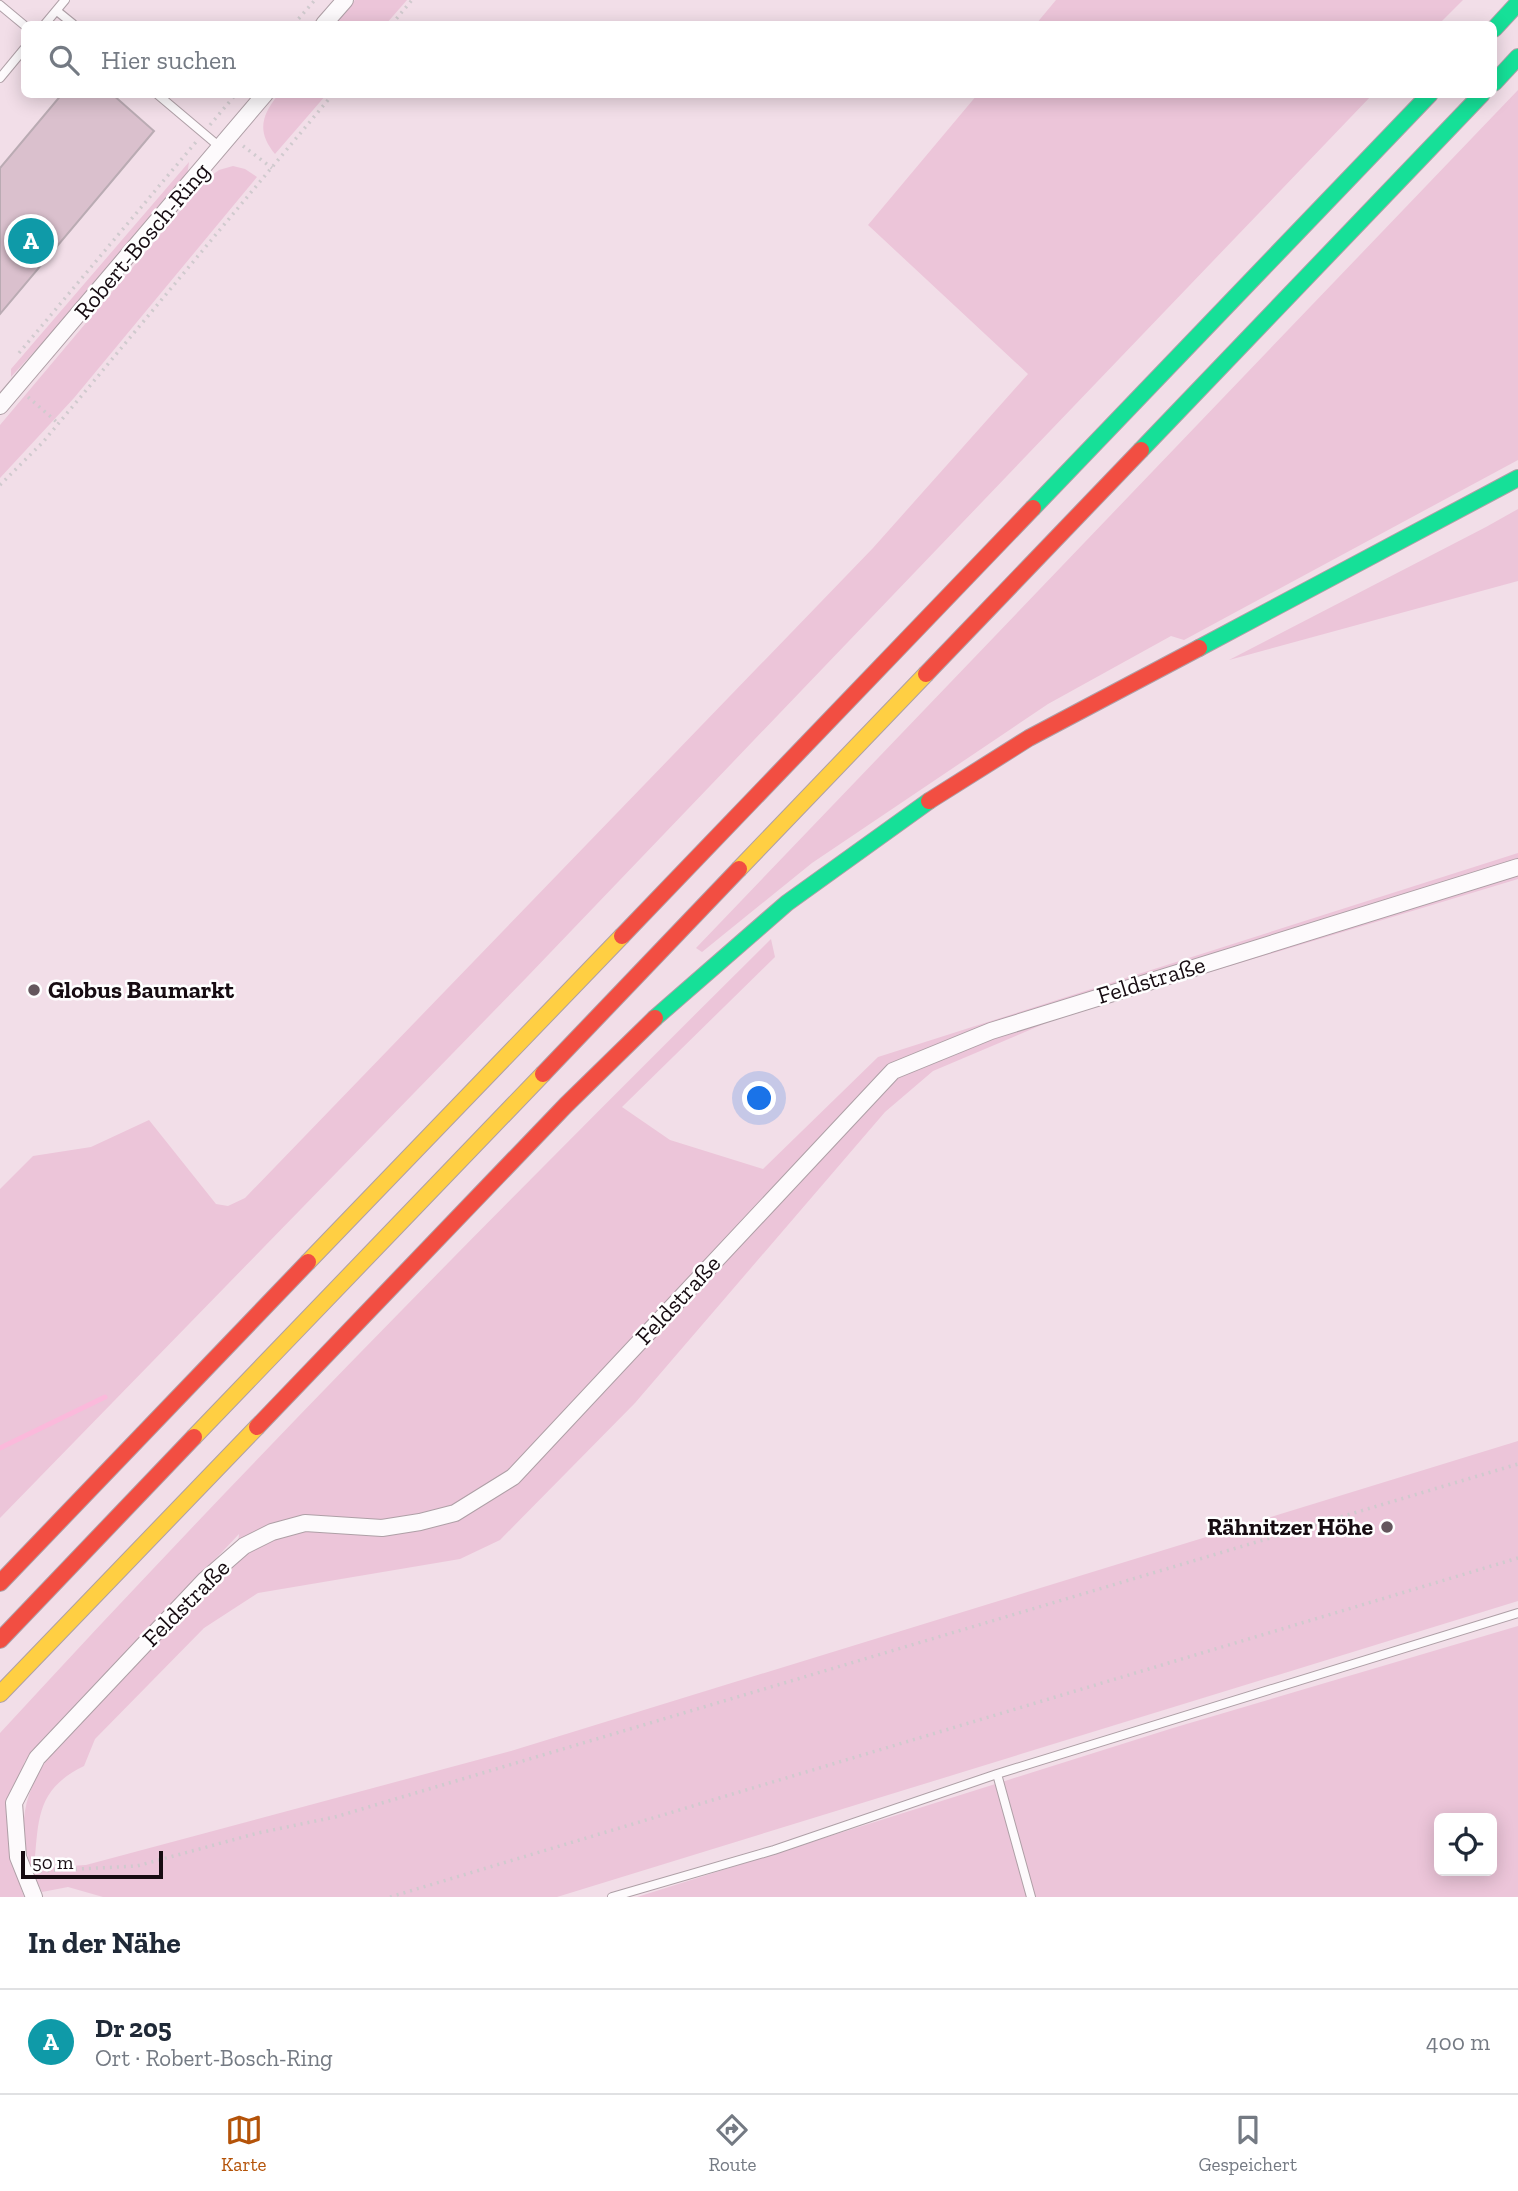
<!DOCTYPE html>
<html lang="de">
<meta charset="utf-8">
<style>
:root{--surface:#fff;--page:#f2f2f3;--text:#1f2937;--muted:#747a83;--line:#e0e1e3;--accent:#b45309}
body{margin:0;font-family:"Zilla Slab",serif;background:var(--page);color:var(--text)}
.controls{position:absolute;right:21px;bottom:21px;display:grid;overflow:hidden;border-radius:10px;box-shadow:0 4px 18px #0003}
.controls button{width:63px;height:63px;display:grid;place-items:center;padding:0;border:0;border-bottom:2px solid var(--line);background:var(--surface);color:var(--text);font:35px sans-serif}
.scale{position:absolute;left:21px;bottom:18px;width:142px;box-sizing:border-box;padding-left:7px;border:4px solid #170c12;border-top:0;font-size:19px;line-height:24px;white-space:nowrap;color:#170c12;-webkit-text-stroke:5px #fff;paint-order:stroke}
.you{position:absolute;left:760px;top:1099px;width:24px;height:24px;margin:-18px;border:5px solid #fff;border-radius:50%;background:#1a73e8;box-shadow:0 0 0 10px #1a73e833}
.badge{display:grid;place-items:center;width:46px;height:46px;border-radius:50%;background:var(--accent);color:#fff;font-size:23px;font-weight:700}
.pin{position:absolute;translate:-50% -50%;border:4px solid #fff;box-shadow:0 2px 7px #0006}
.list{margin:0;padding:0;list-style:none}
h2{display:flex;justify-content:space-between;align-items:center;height:91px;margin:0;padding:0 28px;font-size:30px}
h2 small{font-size:23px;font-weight:400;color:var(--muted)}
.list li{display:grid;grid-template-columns:46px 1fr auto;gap:21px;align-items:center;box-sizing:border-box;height:105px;padding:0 28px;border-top:2px solid var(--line)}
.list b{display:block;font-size:26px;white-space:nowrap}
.list p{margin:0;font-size:23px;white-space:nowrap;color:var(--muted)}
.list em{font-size:23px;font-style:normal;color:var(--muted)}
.icon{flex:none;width:38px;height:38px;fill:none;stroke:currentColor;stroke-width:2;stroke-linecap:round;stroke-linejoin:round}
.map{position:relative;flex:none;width:1518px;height:1897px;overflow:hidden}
.search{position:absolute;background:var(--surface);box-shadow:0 4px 18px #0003;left:21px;right:21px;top:21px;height:77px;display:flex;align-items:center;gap:18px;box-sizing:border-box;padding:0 24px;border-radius:10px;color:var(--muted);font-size:26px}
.sheet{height:196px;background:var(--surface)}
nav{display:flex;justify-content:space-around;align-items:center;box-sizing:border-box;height:98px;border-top:2px solid var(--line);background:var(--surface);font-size:19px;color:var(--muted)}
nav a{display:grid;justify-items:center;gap:4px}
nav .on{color:var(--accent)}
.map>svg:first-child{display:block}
.green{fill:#ecc5d9;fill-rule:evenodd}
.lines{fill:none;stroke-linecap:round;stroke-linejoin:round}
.stream{stroke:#fbb9db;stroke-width:5}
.building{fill:#dac0cd;stroke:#baabb3;stroke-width:2}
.lane-casing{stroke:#ae9fa6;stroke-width:10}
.street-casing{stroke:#ae9fa6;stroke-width:18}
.fast-casing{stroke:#ae9fa6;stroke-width:18}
.slow-casing{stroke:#ae9fa6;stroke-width:18}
.jam-casing{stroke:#ae9fa6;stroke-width:18}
.path{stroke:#d0cace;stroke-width:3.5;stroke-dasharray:2 5;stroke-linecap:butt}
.lane{stroke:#fdfafc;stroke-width:8}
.street{stroke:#fdfafc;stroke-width:16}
.fast{stroke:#16e098;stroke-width:16}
.slow{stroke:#ffcf43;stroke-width:16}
.jam{stroke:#f24e42;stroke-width:16}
.poi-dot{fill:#64565d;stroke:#fff;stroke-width:2.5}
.labels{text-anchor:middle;stroke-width:5;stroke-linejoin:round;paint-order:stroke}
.street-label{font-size:24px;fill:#170c12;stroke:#fff}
.poi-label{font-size:24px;font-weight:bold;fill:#170c12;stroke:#fff;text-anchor:start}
</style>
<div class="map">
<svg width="1518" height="1897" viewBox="0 0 1518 1897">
<rect width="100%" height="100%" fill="#f2dee8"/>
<path class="green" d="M355,0h52l-21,24h-51z
M1056,0h407l-24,24h-403z
M1518,90v370l-334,180 -13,-4 -123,68 -236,159 -110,89 -6,-4z
M278,95h48l-51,59c-18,-22 -14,-38 3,-59z
M977,95h395l-845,882 -527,541v-329l33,-33 58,-9 58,-27 67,84 12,2 17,-8 628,-650 155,-174 -160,-149z
M189,162l-2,14 -97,115 -79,86v-8z
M233,166l12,3 12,8 -183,221 -74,80v-53l208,-247 11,-8z
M1518,509v72l-289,79 257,-133z
M1518,853v26l-460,139 -125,53 -48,41 -250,291 -135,137 -40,19 -202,34 -54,35 -109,111 -11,27c-49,24 -45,54 -50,102l52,-3 425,-114 1007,-310v160l-961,296h-454l-35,-10 -26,5c-13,-25 -22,-53 -17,-81 9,-56 67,-100 103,-139 37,-39 73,-78 109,-117l2,-21 -214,227c-16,45 -18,91 -1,136h-24v-164c250,-272 509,-534 771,-794l4,18 -153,150 48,33 93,29 115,-112z
M1518,1626v271h-881l536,-169zM1439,1818h53v53h-53z"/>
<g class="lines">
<path class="stream" d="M0,1448l105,-51"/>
</g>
<path class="building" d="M62,94h50l42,37 -154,183v-146z"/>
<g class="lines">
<g class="lane-casing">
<path id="lane" d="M0,5l24,20
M57,11l16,13
M45,24l20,-24
M0,78l24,-29
M157,94l64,54
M997,1774l34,123
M612,1897l162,-47 223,-76 521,-161"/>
</g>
<g class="street-casing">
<path id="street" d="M324,24l21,-24
M0,406l265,-312
M34,1897l-16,-40 -4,-54 23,-45 168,-178 39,-34 28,-14 33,-9 77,5 38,-6 35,-9 58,-36 380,-406 98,-40 527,-164"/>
</g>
<g class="fast-casing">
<path id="fast" d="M1494,29l24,-26
M1494,83l24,-26
M1141,450l341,-356
M1033,508l397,-414
M1199,648l319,-170
M655,1018l132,-115 142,-102"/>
</g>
<g class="slow-casing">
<path id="slow" d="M739,869l187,-195
M308,1262l314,-326
M194,1437l349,-363
M0,1694l257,-267"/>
</g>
<g class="jam-casing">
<path id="jam" d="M926,674l215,-224
M929,801l100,-63 170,-90
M622,936l411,-428
M543,1074l196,-205
M257,1427l309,-322 89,-87
M0,1583l308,-321
M0,1640l194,-203"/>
</g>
<path class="path" d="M294,24l21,-24
M392,24l20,-24
M210,125l26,-31
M243,146l29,22
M19,353l177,-211
M28,397l31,27
M0,485l43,-43 290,-348
M40,1871l97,-5 121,-33 77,-16 1183,-353
M390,1897l1128,-339"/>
<use href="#lane" class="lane"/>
<use href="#street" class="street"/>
<use href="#fast" class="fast"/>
<use href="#slow" class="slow"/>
<use href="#jam" class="jam"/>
</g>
<g class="poi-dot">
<circle cx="34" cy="990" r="7"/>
<circle cx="1387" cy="1527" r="7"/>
</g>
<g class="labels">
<g class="street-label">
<text transform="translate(142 241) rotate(-50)" y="8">Robert-Bosch-Ring</text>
<text transform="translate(1151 980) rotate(-17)" y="8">Feldstraße</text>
<text transform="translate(678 1300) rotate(-47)" y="8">Feldstraße</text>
<text transform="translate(186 1603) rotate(-45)" y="8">Feldstraße</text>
</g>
<g class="poi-label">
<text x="48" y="998">Globus Baumarkt</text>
<text x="1373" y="1535" text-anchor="end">Rähnitzer Höhe</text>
</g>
</g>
</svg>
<div class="controls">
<button><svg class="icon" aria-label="locate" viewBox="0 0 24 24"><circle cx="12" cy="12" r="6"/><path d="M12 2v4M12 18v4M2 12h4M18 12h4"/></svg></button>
</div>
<div class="scale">50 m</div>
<div class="you"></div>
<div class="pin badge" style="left:31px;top:241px;background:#0f9aa8">A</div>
<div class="search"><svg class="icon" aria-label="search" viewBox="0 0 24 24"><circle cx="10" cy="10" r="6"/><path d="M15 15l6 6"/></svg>Hier suchen</div>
</div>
<section class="sheet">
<h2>In der Nähe<small></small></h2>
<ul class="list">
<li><span class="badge" style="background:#0f9aa8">A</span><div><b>Dr 205</b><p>Ort · Robert-Bosch-Ring</p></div><em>400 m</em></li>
</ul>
</section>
<nav>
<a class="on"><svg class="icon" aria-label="map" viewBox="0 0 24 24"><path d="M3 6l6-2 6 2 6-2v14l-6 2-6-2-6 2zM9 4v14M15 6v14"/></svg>Karte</a>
<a><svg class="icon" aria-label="directions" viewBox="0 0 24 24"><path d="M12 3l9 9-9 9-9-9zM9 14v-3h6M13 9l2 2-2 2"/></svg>Route</a>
<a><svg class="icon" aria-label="saved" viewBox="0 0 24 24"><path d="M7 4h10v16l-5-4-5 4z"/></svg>Gespeichert</a>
</nav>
